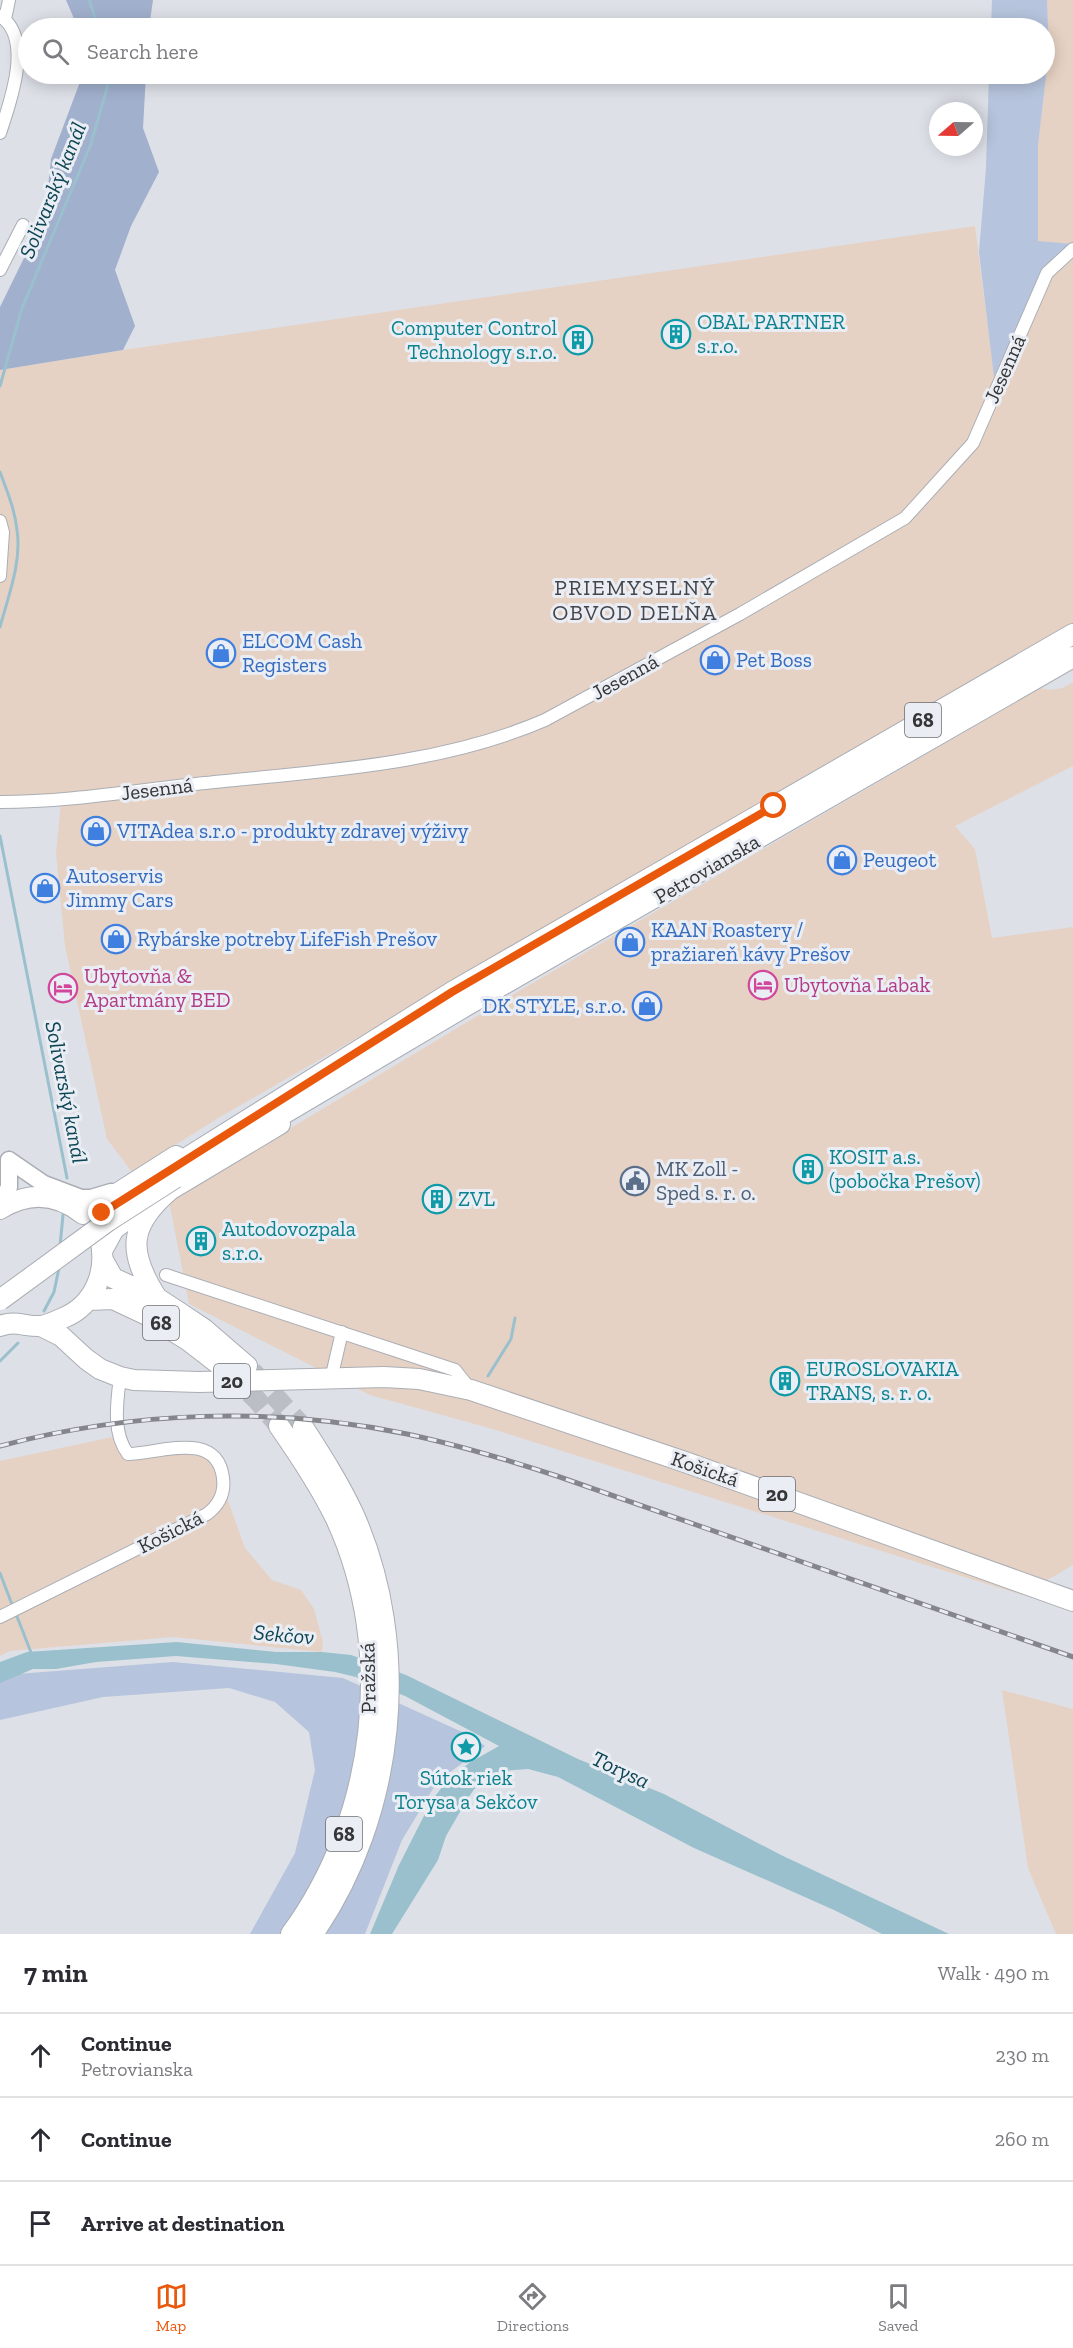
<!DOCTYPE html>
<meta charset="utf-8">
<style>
:root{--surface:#fff;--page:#f2f2f3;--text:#2b2b33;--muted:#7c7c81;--line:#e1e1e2;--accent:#ea580c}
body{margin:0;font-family:"Zilla Slab",serif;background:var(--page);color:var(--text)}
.compass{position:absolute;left:929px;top:102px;width:54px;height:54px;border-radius:50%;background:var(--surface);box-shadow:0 3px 15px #0003;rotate:250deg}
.stop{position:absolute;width:18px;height:18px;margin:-14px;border:4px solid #ea580c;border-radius:50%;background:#fff}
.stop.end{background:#ea580c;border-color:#fff;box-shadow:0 2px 6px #0008}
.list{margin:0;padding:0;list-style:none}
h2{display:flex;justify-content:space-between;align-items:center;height:78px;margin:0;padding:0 24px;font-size:26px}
h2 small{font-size:20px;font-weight:400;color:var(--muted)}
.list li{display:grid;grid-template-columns:39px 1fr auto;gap:18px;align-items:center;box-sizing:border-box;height:84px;padding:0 24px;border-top:2px solid var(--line)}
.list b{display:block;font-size:22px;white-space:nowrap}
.list p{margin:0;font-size:20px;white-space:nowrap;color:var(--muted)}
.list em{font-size:20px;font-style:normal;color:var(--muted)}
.icon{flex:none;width:33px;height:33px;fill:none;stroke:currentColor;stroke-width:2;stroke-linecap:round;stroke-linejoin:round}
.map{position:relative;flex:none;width:1073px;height:1934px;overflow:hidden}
.search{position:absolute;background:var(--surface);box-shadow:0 3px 15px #0003;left:18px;right:18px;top:18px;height:66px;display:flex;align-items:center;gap:15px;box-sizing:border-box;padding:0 21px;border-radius:33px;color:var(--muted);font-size:22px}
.sheet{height:330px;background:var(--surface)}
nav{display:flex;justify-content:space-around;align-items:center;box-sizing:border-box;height:84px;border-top:2px solid var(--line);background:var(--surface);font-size:16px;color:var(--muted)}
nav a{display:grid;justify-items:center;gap:3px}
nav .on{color:var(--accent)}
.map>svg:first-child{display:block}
.industrial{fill:#e6d2c4}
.green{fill:#b6c4dd}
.forest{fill:#a1b0cd}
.water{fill:#9ac0cd}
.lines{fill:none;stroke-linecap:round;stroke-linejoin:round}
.stream{stroke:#9ac0cd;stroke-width:3}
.primary-tunnel{stroke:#bbbec4;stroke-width:20;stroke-dasharray:20 10;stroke-linecap:butt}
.street-casing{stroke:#aaaeb4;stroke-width:14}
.secondary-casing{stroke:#aaaeb4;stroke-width:19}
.primary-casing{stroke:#aaaeb4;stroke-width:22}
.street{stroke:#fff;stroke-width:12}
.secondary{stroke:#fff;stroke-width:16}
.primary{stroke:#fff;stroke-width:20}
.rail-casing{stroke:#84868b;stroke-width:5}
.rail{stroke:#eaeef4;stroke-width:3;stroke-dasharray:9;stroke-linecap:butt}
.primary-bridge-casing{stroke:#aaaeb4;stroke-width:22;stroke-linecap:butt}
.primary-bridge{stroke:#fff;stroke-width:20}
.route{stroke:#ea580c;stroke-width:8}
.labels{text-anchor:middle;stroke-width:6;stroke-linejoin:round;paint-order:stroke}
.shield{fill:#eaeef4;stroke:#6b6d70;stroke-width:1.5}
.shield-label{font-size:20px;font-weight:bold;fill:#343638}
.culture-label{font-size:21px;fill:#0d838f;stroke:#eaeef4;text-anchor:start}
.street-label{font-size:21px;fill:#343638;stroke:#eaeef4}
.shop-label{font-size:21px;fill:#366cbe;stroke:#eaeef4;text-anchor:start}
.hotel-label{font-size:21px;fill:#b23c85;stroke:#eaeef4;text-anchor:start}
.service-label{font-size:21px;fill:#4e5e75;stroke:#eaeef4;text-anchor:start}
.water-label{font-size:22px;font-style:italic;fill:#0d4554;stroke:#eaeef4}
.neighbourhood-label{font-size:22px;letter-spacing:1.5px;fill:#43454a;stroke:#eaeef4}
</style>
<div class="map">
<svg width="1073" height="1934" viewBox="0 0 1073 1934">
<rect width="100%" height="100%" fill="#dde0e7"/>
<path class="industrial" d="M1047,0h26v244l-35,-2v-97l11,-94z
M975,226l19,149 47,-97 32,-32v379l-853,492 -88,55 -25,-33 -42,-193 -9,-93 5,-51h-61v-432l123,-20z
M1073,682v84l-118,60 20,23 17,89 81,-11v638l-51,30 -533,-167 -119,-33 -181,-91 -20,-103 345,-207 526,-306 10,2 13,-2z
M117,1436l6,18 79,-7 24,48 19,53 27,32 29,10 13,19 9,33 -1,10 -149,-15 -163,14 -10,5v-195z
M1002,1690l71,19v225h-17l-28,-66z"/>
<path class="green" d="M992,0h55l2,51 -11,94v96l35,3 -32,34 -47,99 -15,-125 7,-84 3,-94h55v-46h-53z
M173,1662l170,16 128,58 14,10 -48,36 -35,58 -37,94h-115l45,-81 20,-83 -6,-38 -34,-30 -46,-14 -126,9 -103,23v-38l17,-8z"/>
<path class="forest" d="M66,0h87l-4,28h-71z
M83,74h63l-3,54 16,44 -28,54 -16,44 20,56 -12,24 -123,20v-63l45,-92 6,-56z"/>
<path class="water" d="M177,1642l99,10h46l29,3 55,20 172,84 86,35 117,61 168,79h-67l-48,-24 -140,-62 -136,-71 -30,-8 -25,2 -23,10 -12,17 -22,38 -8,24 -46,74h-22l29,-69 33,-65 11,-14 26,-23 30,-17 -94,-50 -49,-19 -21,-5 -59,-8 -100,-8 -80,6 -40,7h-23l-33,14v-21l27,-10z"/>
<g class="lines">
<path class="stream" d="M89,0l10,28
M0,386l22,-78 69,-164 20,-70
M0,472c7,19 15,38 17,58 5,32 -9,67 -17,97
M0,836l67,342
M60,1246l3,-31
M44,1311l10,-19 5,-24
M0,1361l18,-18
M488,1376l23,-37 4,-21
M0,1573l13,34
M16,1614l16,41"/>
<path class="primary-tunnel" d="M252,1371l51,56
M228,1372l29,28 22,26"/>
<g class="street-casing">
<path id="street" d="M0,16c34,22 10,87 0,117
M5,19l4,-19
M0,270l23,-45
M0,521l3,11 -3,44
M0,802c69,0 137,-12 205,-19 113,-12 234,-17 340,-63l195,-106 165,-96 68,-75 74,-170 26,-24
M166,1275l289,95 16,20
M331,1379l11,-47
M0,1617l207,-103c12,-9 18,-21 16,-36 -6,-49 -65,-24 -95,-24 -16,-21 -11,-52 -8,-77"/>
</g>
<g class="secondary-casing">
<path id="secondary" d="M9,1160l35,24 37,14h10l20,-6
M0,1206l9,-19v-27"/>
</g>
<g class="primary-casing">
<path id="primary" d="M263,1126l201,-119 609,-350
M169,1169l283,-177 621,-358
M163,1194l117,-70
M74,1206l12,3 10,-2 80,-51
M0,1209c29,-18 57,-16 83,5
M103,1249l11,-20 23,-17
M103,1260l10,18 44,20 23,15 24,16 43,37
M157,1298c-30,-47 -29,-73 15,-110
M89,1300l24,-1 34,16 42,26 35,27
M0,1326c15,-6 26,1 41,0 7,-1 15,-5 22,-8 32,-13 45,-47 37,-80
M41,1326l20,10 25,23 14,10 20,8 14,3 65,2 185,-5 35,2 52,11 214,72 388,139
M279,1426c21,30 41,60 57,93 61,132 40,299 -45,415
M303,1427c18,28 36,56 50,86 60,133 43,302 -40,421"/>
</g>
<use href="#street" class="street"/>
<use href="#secondary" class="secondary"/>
<use href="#primary" class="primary"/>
<g class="rail-casing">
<path id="rail" d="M0,1446c133,-35 273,-40 407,-12 51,11 101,26 150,42l516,181"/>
</g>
<use href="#rail" class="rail"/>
<g class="primary-bridge-casing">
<path id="primary-bridge" d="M0,1300l108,-79 67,-43"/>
</g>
<use href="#primary-bridge" class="primary-bridge"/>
</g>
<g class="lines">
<path class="route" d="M102,1213l350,-221 322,-186"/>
</g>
<defs>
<g id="building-ring" transform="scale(1.5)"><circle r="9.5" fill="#eaeef4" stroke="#0f9aa8" stroke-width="1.5"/><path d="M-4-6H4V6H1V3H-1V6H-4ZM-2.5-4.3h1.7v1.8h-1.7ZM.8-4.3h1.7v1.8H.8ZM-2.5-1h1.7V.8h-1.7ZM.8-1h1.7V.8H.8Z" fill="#0f9aa8"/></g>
<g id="shop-ring" transform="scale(1.5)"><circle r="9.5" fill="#eaeef4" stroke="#3f7fe0" stroke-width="1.5"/><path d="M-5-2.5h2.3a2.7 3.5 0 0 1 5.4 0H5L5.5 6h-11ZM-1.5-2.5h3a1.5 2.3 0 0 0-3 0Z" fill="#3f7fe0"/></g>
<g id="hotel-ring" transform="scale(1.5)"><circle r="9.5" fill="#eaeef4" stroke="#d1479c" stroke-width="1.5"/><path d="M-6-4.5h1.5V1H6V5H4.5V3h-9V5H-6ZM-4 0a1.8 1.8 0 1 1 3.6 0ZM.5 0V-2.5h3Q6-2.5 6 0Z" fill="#d1479c"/></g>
<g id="civic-ring" transform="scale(1.5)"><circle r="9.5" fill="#eaeef4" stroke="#5c6f8a" stroke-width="1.5"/><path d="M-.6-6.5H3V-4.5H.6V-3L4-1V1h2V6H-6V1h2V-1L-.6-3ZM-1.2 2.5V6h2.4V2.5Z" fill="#5c6f8a"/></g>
<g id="sight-ring" transform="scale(1.5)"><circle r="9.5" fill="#eaeef4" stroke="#0f9aa8" stroke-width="1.5"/><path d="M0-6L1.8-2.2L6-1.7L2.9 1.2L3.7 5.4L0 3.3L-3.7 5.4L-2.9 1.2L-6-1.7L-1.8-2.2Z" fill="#0f9aa8"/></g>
</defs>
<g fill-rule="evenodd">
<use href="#building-ring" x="676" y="334"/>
<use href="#building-ring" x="578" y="340"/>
<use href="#shop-ring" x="221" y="653"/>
<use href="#shop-ring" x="715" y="660"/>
<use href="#shop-ring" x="96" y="831"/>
<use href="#shop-ring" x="842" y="860"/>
<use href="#shop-ring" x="45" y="888"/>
<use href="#shop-ring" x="116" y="939"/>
<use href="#shop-ring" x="630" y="942"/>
<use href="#hotel-ring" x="763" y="985"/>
<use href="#hotel-ring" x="63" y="988"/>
<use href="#shop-ring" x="647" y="1006"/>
<use href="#building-ring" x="808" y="1169"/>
<use href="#civic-ring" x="635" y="1181"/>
<use href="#building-ring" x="437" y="1199"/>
<use href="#building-ring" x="201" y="1241"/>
<use href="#building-ring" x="785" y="1381"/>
<use href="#sight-ring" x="466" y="1747"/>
</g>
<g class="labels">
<g class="shield">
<rect x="905" y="703" width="36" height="34" rx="4.5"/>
<rect x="143" y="1306" width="36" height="34" rx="4.5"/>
<rect x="214" y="1364" width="36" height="34" rx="4.5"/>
<rect x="759" y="1477" width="36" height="34" rx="4.5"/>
<rect x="326" y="1817" width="36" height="34" rx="4.5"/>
</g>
<g class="shield-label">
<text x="923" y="727">68</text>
<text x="161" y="1330">68</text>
<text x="232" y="1388">20</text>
<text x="777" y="1501">20</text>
<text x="344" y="1841">68</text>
</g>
<g class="culture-label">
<text x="697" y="329">OBAL PARTNER<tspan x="697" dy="24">s.r.o.</tspan></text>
<text x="557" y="335" text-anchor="end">Computer Control<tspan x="557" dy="24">Technology s.r.o.</tspan></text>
<text x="829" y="1164">KOSIT a.s.<tspan x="829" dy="24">(pobočka Prešov)</tspan></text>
<text x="458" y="1206">ZVL</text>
<text x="222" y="1236">Autodovozpala<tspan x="222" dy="24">s.r.o.</tspan></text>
<text x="806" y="1376">EUROSLOVAKIA<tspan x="806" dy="24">TRANS, s. r. o.</tspan></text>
<text x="466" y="1785" text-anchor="middle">Sútok riek<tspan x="466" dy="24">Torysa a Sekčov</tspan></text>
</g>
<g class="street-label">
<text transform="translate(1005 369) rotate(-66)" y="7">Jesenná</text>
<text transform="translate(625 677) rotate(-29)" y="7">Jesenná</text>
<text transform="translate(157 789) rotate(-7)" y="7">Jesenná</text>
<text transform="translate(707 869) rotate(-30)" y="7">Petrovianska</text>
<text transform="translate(705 1469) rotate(19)" y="7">Košická</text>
<text transform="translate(170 1532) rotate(-27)" y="7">Košická</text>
<text transform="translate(368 1678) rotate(-91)" y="7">Pražská</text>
</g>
<g class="shop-label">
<text x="242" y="648">ELCOM Cash<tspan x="242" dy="24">Registers</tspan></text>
<text x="736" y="667">Pet Boss</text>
<text x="117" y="838">VITAdea s.r.o - produkty zdravej výživy</text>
<text x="863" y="867">Peugeot</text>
<text x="66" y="883">Autoservis<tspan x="66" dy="24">Jimmy Cars</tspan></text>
<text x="651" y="937">KAAN Roastery /<tspan x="651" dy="24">pražiareň kávy Prešov</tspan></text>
<text x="137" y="946">Rybárske potreby LifeFish Prešov</text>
<text x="626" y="1013" text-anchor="end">DK STYLE, s.r.o.</text>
</g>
<g class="hotel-label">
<text x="84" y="983">Ubytovňa &amp;<tspan x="84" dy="24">Apartmány BED</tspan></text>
<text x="784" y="992">Ubytovňa Labak</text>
</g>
<g class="service-label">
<text x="656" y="1176">MK Zoll -<tspan x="656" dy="24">Sped s. r. o.</tspan></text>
</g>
<g class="water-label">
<text transform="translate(52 190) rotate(-68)" y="8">Solivarský kanál</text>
<text transform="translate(67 1092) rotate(79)" y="8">Solivarský kanál</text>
<text transform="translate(284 1634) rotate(5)" y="8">Sekčov</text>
<text transform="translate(621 1769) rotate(25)" y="8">Torysa</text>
</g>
<g class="neighbourhood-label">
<text x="635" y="595">PRIEMYSELNÝ<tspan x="635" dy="25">OBVOD DELŇA</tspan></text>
</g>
</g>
</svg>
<svg class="compass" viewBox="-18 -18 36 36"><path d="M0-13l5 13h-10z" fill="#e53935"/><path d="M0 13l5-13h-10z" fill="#7c7c81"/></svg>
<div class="stop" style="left:774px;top:806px"></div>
<div class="stop end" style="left:102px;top:1213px"></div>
<div class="search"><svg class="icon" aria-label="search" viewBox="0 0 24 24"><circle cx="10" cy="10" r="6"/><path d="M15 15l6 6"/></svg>Search here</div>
</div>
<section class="sheet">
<h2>7 min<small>Walk · 490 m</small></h2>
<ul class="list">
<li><svg class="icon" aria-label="ahead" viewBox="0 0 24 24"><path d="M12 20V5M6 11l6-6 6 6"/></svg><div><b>Continue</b><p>Petrovianska</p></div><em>230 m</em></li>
<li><svg class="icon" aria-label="ahead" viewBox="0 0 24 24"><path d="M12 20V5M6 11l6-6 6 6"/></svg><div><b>Continue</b></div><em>260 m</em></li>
<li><svg class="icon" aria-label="arrive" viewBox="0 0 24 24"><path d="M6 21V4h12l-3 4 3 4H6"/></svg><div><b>Arrive at destination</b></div></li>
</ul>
</section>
<nav>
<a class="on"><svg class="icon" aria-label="map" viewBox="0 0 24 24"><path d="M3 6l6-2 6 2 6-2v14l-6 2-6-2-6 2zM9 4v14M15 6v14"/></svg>Map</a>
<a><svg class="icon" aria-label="directions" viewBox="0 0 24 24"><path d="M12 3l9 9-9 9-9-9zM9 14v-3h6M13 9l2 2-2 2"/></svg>Directions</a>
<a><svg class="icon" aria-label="saved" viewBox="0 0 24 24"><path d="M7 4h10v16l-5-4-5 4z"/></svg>Saved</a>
</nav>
